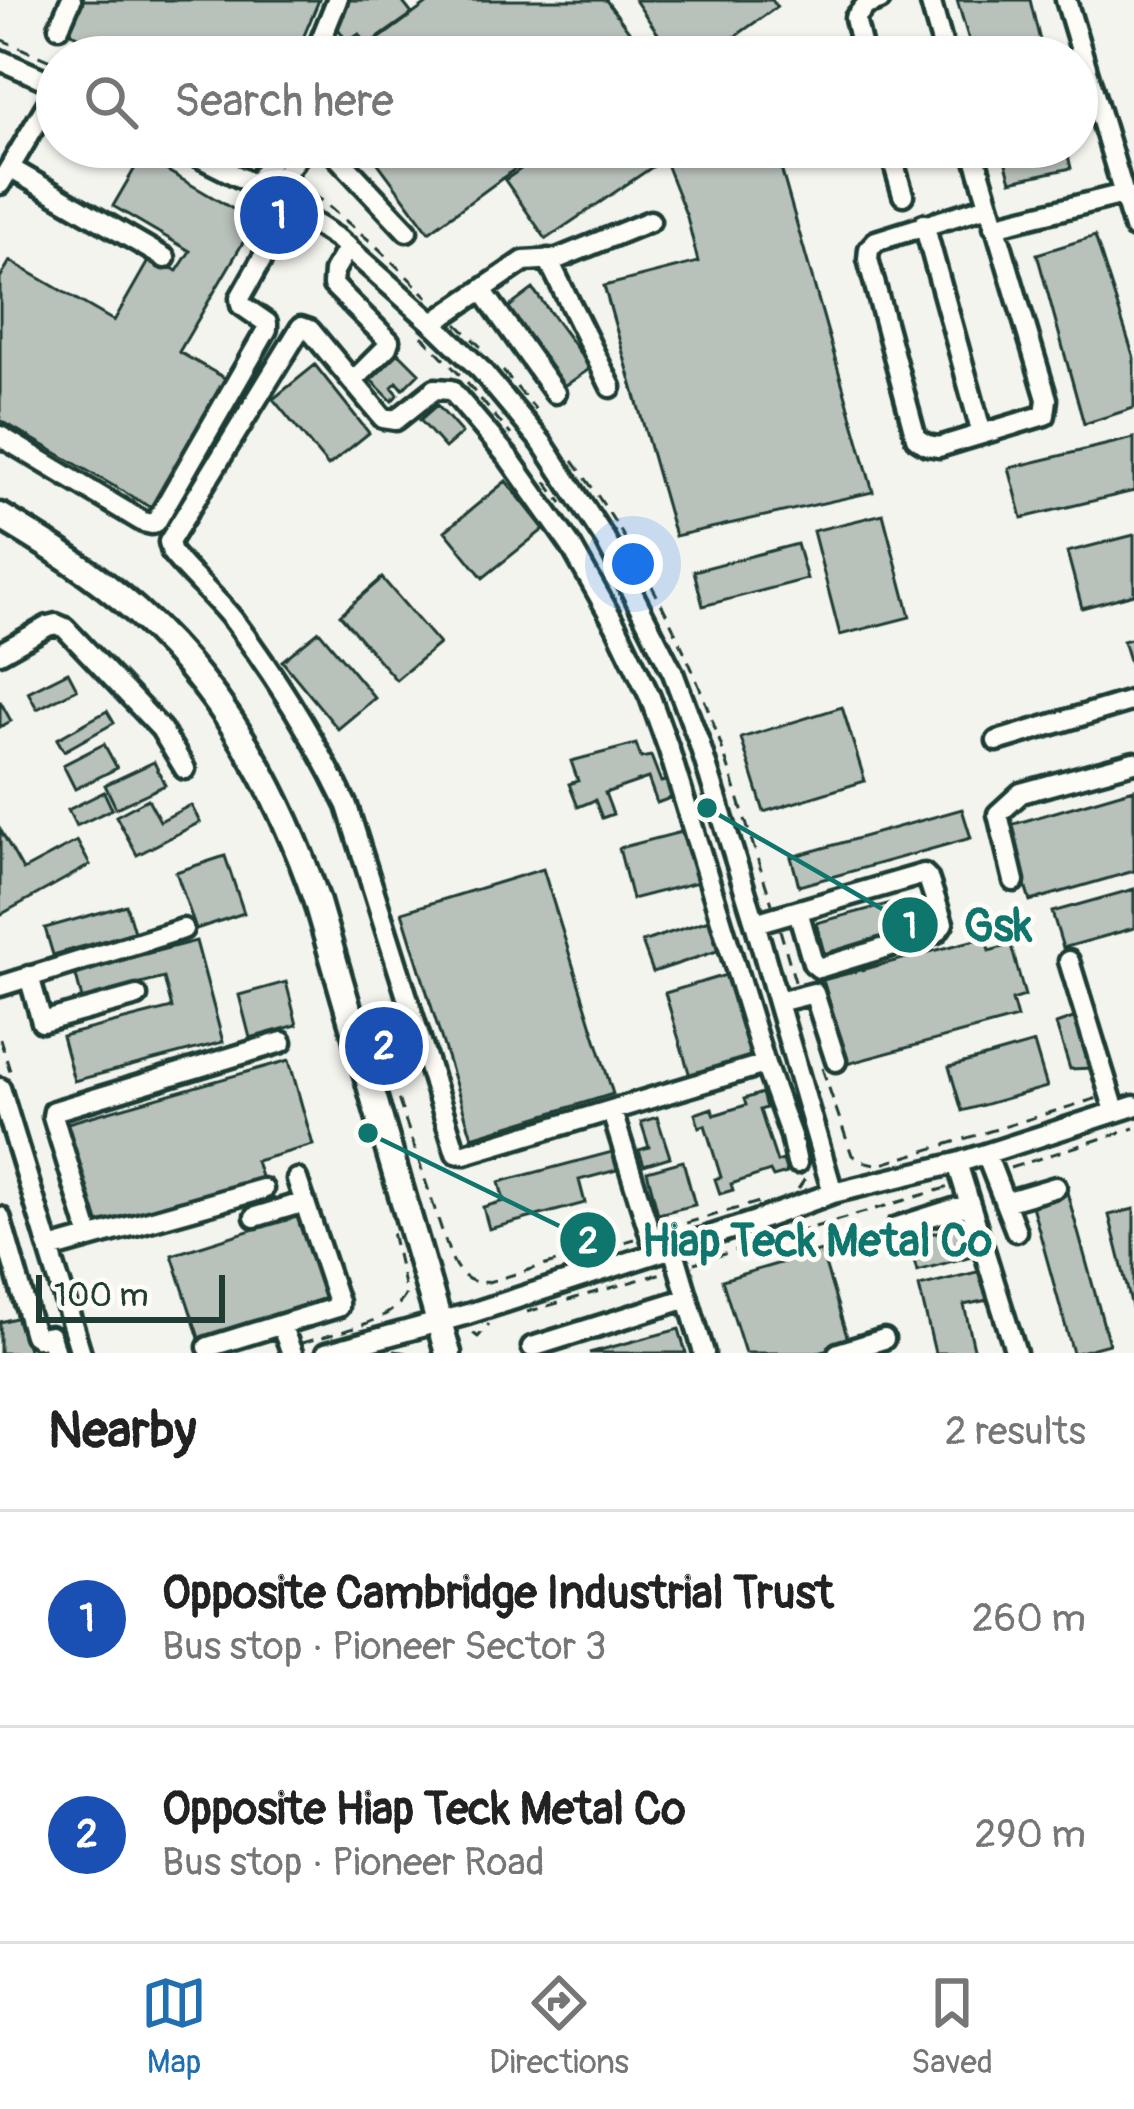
<!DOCTYPE html>
<meta charset="utf-8">
<style>
:root{--surface:#fff;--page:#f6f6f6;--text:#222;--muted:#767676;--line:#e0e0e0;--accent:#1f6fb2}
body{margin:0;font-family:Pangolin,sans-serif;background:var(--page);color:var(--text)}
.scale{position:absolute;left:36px;bottom:30px;width:189px;box-sizing:border-box;padding-left:12px;border:6px solid #1f3d34;border-top:0;font-size:33px;line-height:42px;white-space:nowrap;color:#1f3d34;-webkit-text-stroke:9px #fdfcf7;paint-order:stroke}
.you{position:absolute;left:633px;top:564px;width:42px;height:42px;margin:-30px;border:9px solid #fff;border-radius:50%;background:#1a73e8;box-shadow:0 0 0 18px #1a73e833}
.badge{display:grid;place-items:center;width:78px;height:78px;border-radius:50%;background:var(--accent);color:#fff;font-size:39px;font-weight:700}
.pin{position:absolute;translate:-50% -50%;border:6px solid #fff;box-shadow:0 3px 12px #0006}
.list{margin:0;padding:0;list-style:none}
h2{display:flex;justify-content:space-between;align-items:center;height:156px;margin:0;padding:0 48px;font-size:51px}
h2 small{font-size:39px;font-weight:400;color:var(--muted)}
.list li{display:grid;grid-template-columns:78px 1fr auto;gap:36px;align-items:center;box-sizing:border-box;height:216px;padding:0 48px;border-top:3px solid var(--line)}
.list b{display:block;font-size:45px;white-space:nowrap}
.list p{margin:0;font-size:39px;white-space:nowrap;color:var(--muted)}
.list em{font-size:39px;font-style:normal;color:var(--muted)}
.icon{flex:none;width:66px;height:66px;fill:none;stroke:currentColor;stroke-width:2;stroke-linecap:round;stroke-linejoin:round}
.map{position:relative;flex:none;width:1134px;height:1353px;overflow:hidden}
.search{position:absolute;background:var(--surface);box-shadow:0 3px 9px #0004;left:36px;right:36px;top:36px;height:132px;display:flex;align-items:center;gap:30px;box-sizing:border-box;padding:0 42px;border-radius:66px;color:var(--muted);font-size:45px}
.sheet{height:588px;background:var(--surface)}
nav{display:flex;justify-content:space-around;align-items:center;box-sizing:border-box;height:168px;border-top:3px solid var(--line);background:var(--surface);font-size:33px;color:var(--muted)}
nav a{display:grid;justify-items:center;gap:6px}
nav .on{color:var(--accent)}
.map>svg:first-child{display:block}
.building{fill:#b9c1bb;stroke:#1f3d34;stroke-width:3}
.lines{fill:none;stroke-linecap:round;stroke-linejoin:round}
.minor-casing{stroke:#1f3d34;stroke-width:27}
.major-casing{stroke:#1f3d34;stroke-width:33}
.path{stroke:#1f3d34;stroke-width:3;stroke-dasharray:12 9;stroke-linecap:butt}
.minor{stroke:#fdfcf7;stroke-width:18}
.major{stroke:#fdfcf7;stroke-width:24}
.leader{fill:none;stroke:#0f766e;stroke-width:4.5}
.callout-dot{fill:#0f766e;stroke:#fdfcf7;stroke-width:4.5}
.mark-label{font-size:36px;text-anchor:middle;font-weight:bold;fill:#fff}
.callout-label{font-size:45px;text-anchor:middle;font-weight:bold;fill:#0f766e;stroke:#fdfcf7;stroke-width:10;stroke-linejoin:round;paint-order:stroke}
</style>
<div class="map">
<svg width="1134" height="1353" viewBox="0 0 1134 1353">
<rect width="100%" height="100%" fill="#f4f4ef"/>
<filter id="ink" filterUnits="userSpaceOnUse"><feTurbulence type="fractalNoise" baseFrequency=".00833" numOctaves="2"/><feDisplacementMap in="SourceGraphic" scale="24" xChannelSelector="R" yChannelSelector="G"/><feConvolveMatrix kernelMatrix="1 2 1 2 8 2 1 2 1" color-interpolation-filters="sRGB"/></filter>
<g filter="url(#ink)">
<path class="building" d="M79,0h240l-24,57h-168l-61,-26z
M348,0h53l11,14 -44,31 -9,-11 -12,8 -13,-20 10,-7z
M432,0h174l42,57h-294z
M635,0h137l5,7 -50,35 12,15h-65z
M957,0h73l14,57h-70z
M366,147h179l-116,85z
M552,147h223l98,345 -198,44 -71,-250 94,-24 -11,-45 -23,-58 -118,80 -41,-59z
M1001,147h65l5,21 -60,13z
M142,156l113,66 -76,130 51,29 -75,129 -155,-90v-142l10,-17 104,60 37,-65 26,15 13,-20 -77,-45z
M1095,236l39,122v50l-50,16 -47,-170z
M533,289l58,79 -29,20 -57,-78z
M399,353l20,20 -16,16 -6,-7 -5,5 6,7 -6,7 -21,-21z
M315,365l54,68 -41,33 -55,-67z
M437,405l25,28 -17,15 -25,-28z
M1134,438v53l-112,27 -13,-50z
M506,481l38,48 -61,49 -38,-47z
M883,514l27,103 -70,18 -27,-104z
M1134,535v59l-52,14 -15,-56z
M797,544l10,35 -104,27 -9,-35z
M382,578l57,66 -43,36 -56,-65z
M319,631l56,67 -37,31 -56,-68z
M1134,638v38l-11,-35z
M68,672l9,17 -40,20 -9,-17z
M0,701l11,20 -11,6z
M842,707l23,74 -101,31 -23,-74z
M107,711l7,12 -50,28 -7,-12z
M104,744l13,24 -42,21 -12,-24z
M636,744l5,14 10,-2 10,26 4,-1 4,3 4,13 -16,6 -9,-25 -43,15 8,21 -11,4 -7,-18 -17,7 -9,-23 9,-3 -7,-20z
M154,762l11,23 -49,23 -11,-23z
M1134,789v82l-104,30 -23,-75z
M104,792l8,17 -36,17 -8,-16z
M148,799l12,22 31,-16 9,17 -63,33 -21,-39z
M962,809l9,29 -172,48 -8,-29z
M0,829l23,41 54,-29 13,24 -90,50z
M685,831l13,51 -66,17 -13,-51z
M225,856l19,57 -48,16 -20,-57z
M543,869l70,225 -141,43 -70,-225z
M1134,889v39l-71,20 -11,-36z
M910,898l10,38 -94,24 -10,-37z
M126,905l8,27 -81,23 -8,-27z
M712,919l11,30 -70,23 -11,-30z
M986,937l3,14 22,-6 14,51 -13,4 5,18 -170,46 -24,-84z
M196,941l27,101 -149,39 -12,-45 110,-28 -8,-30 -82,21 -7,-27z
M729,974l25,83 -64,19 -25,-83z
M286,982l11,43 -47,13 -11,-43z
M1079,1016l13,52 -22,1 -14,-45z
M1034,1043l13,44 -85,24 -13,-44z
M289,1060l24,85 -57,16 6,19 -168,48 -30,-104z
M762,1093l4,15 -6,2 17,52 6,-2 4,13 -14,4 -3,-6 -39,13 2,6 -13,4 -5,-15 6,-2 -16,-52 -6,2 -4,-13 17,-6 2,7 32,-10 -2,-6z
M657,1117l13,40 -26,8 -5,-15 10,-3 -8,-25z
M612,1152l5,18 -38,10 6,23 -96,26 -6,-22 21,-6 -5,-19z
M683,1161l12,44 -37,9 -11,-43z
M1067,1192l42,152 -33,9h-3l-42,-151z
M1134,1209v106l-25,-100z
M299,1215l27,83 -127,40 -27,-83z
M970,1223l9,31 -62,17 -9,-31z
M821,1251l28,92 -34,10h-70l-23,-73z
M985,1270l7,29 -28,6 11,48h-40l-16,-67z
M19,1317l10,36h-29v-31z
M679,1329l7,24h-97z"/>
<g class="lines">
<g class="minor-casing">
<path id="minor" d="M930,0l16,57
M1066,0l68,228
M59,27l12,-27
M314,57l23,-57
M864,57l-9,-39 11,-13 14,-5
M0,60l57,25
M179,147l76,38 83,54 100,89 43,42 61,73 63,96 68,134 26,69 56,181 78,270
M328,147l79,84
M889,147l14,48
M972,147l75,252 -2,16 -106,32 -12,-2 -11,-7 -48,-179 1,-10 7,-8 112,-35
M10,168l155,90
M0,184l57,-96
M255,185l25,-38
M269,194l36,-47
M924,224l58,210
M994,226l130,-32
M348,247l-14,24 -1,14 56,56 -2,6 -26,26
M548,259l63,128
M482,290l73,103
M433,323l91,-62 33,-2 93,-38
M0,436l143,86 9,2 4,-2 111,-193v-6l-26,-18 -1,-7 31,-55
M0,653l48,-27 8,-2 9,4 96,101 24,40
M997,741l137,-41
M1014,881l-16,-67 23,-21 113,-31
M755,923l169,-49 4,4 15,45 -6,9 -118,36 -6,-5 -15,-52
M1069,961l46,150
M29,976l13,46 95,-26
M0,986l183,-57
M778,1002l36,-9 22,68
M765,1064l-300,90 -9,-1 -109,-347c-31,-65 -69,-126 -112,-184 -19,-25 -44,-45 -63,-69l-3,-11 132,-215 9,3 73,88 13,2 39,-31 16,1 57,67 63,89 45,80 34,71 19,53 96,314 26,72 6,27
M0,1088l81,265
M612,1112l44,141
M986,1154l30,77
M957,1163l59,190
M1005,1202l51,-15
M0,1217l34,118 5,3 11,-2 5,17
M255,1217l50,-15
M897,1227l72,-23
M90,1237l-37,-121 1,-5 228,-69
M673,1248l31,105
M50,1249l213,-60
M281,1325l11,28
M208,1347l130,-40v-5l-41,-123
M532,1347l156,-49
M326,1353l142,-39 288,-93 77,-28 124,-30 177,-57
M838,1353l46,-14"/>
</g>
<g class="major-casing">
<path id="major" d="M0,516c47,28 95,58 136,95 87,78 143,180 180,288l132,454"/>
</g>
<path class="path" d="M0,39l57,25
M238,147l20,9
M296,180l79,65 53,52
M457,324l28,27
M422,336l39,40
M503,371l33,39
M467,383l44,52
M573,461c46,62 84,129 115,199 35,79 57,163 84,244
M546,482l16,21
M780,930l16,55
M372,1020l75,226c7,21 16,39 41,36l146,-43
M0,1039l12,38
M822,1068l30,87c10,7 18,9 30,9l216,-66
M1010,1168l124,-40
M798,1189l11,-16
M666,1229l100,-29
M694,1263l255,-76
M527,1312l135,-39
M473,1333l5,4 11,-13
M302,1343c28,-9 91,-20 104,-49l-14,-62
M394,1351l14,2"/>
<use href="#minor" class="minor"/>
<use href="#major" class="major"/>
</g>
</g>
<path class="leader" d="M707 808L910 925M368 1133L588 1240"/>
<g class="callout-dot">
<circle cx="707" cy="808" r="12"/>
<circle cx="368" cy="1133" r="12"/>
<circle cx="910" cy="925" r="30"/>
<circle cx="588" cy="1240" r="30"/>
</g>
<g class="mark-label">
<text x="910" y="938">1</text>
<text x="588" y="1253">2</text>
</g>
<g class="callout-label">
<text x="998" y="941">Gsk</text>
<text x="817" y="1256">Hiap Teck Metal Co</text>
</g>
</svg>
<div class="scale">100 m</div>
<div class="you"></div>
<div class="pin badge" style="left:279px;top:215px;background:#1a4fb4">1</div>
<div class="pin badge" style="left:384px;top:1046px;background:#1a4fb4">2</div>
<div class="search"><svg class="icon" aria-label="search" viewBox="0 0 24 24"><circle cx="10" cy="10" r="6"/><path d="M15 15l6 6"/></svg>Search here</div>
</div>
<section class="sheet">
<h2>Nearby<small>2 results</small></h2>
<ul class="list">
<li><span class="badge" style="background:#1a4fb4">1</span><div><b>Opposite Cambridge Industrial Trust</b><p>Bus stop · Pioneer Sector 3</p></div><em>260 m</em></li>
<li><span class="badge" style="background:#1a4fb4">2</span><div><b>Opposite Hiap Teck Metal Co</b><p>Bus stop · Pioneer Road</p></div><em>290 m</em></li>
</ul>
</section>
<nav>
<a class="on"><svg class="icon" aria-label="map" viewBox="0 0 24 24"><path d="M3 6l6-2 6 2 6-2v14l-6 2-6-2-6 2zM9 4v14M15 6v14"/></svg>Map</a>
<a><svg class="icon" aria-label="directions" viewBox="0 0 24 24"><path d="M12 3l9 9-9 9-9-9zM9 14v-3h6M13 9l2 2-2 2"/></svg>Directions</a>
<a><svg class="icon" aria-label="saved" viewBox="0 0 24 24"><path d="M7 4h10v16l-5-4-5 4z"/></svg>Saved</a>
</nav>
